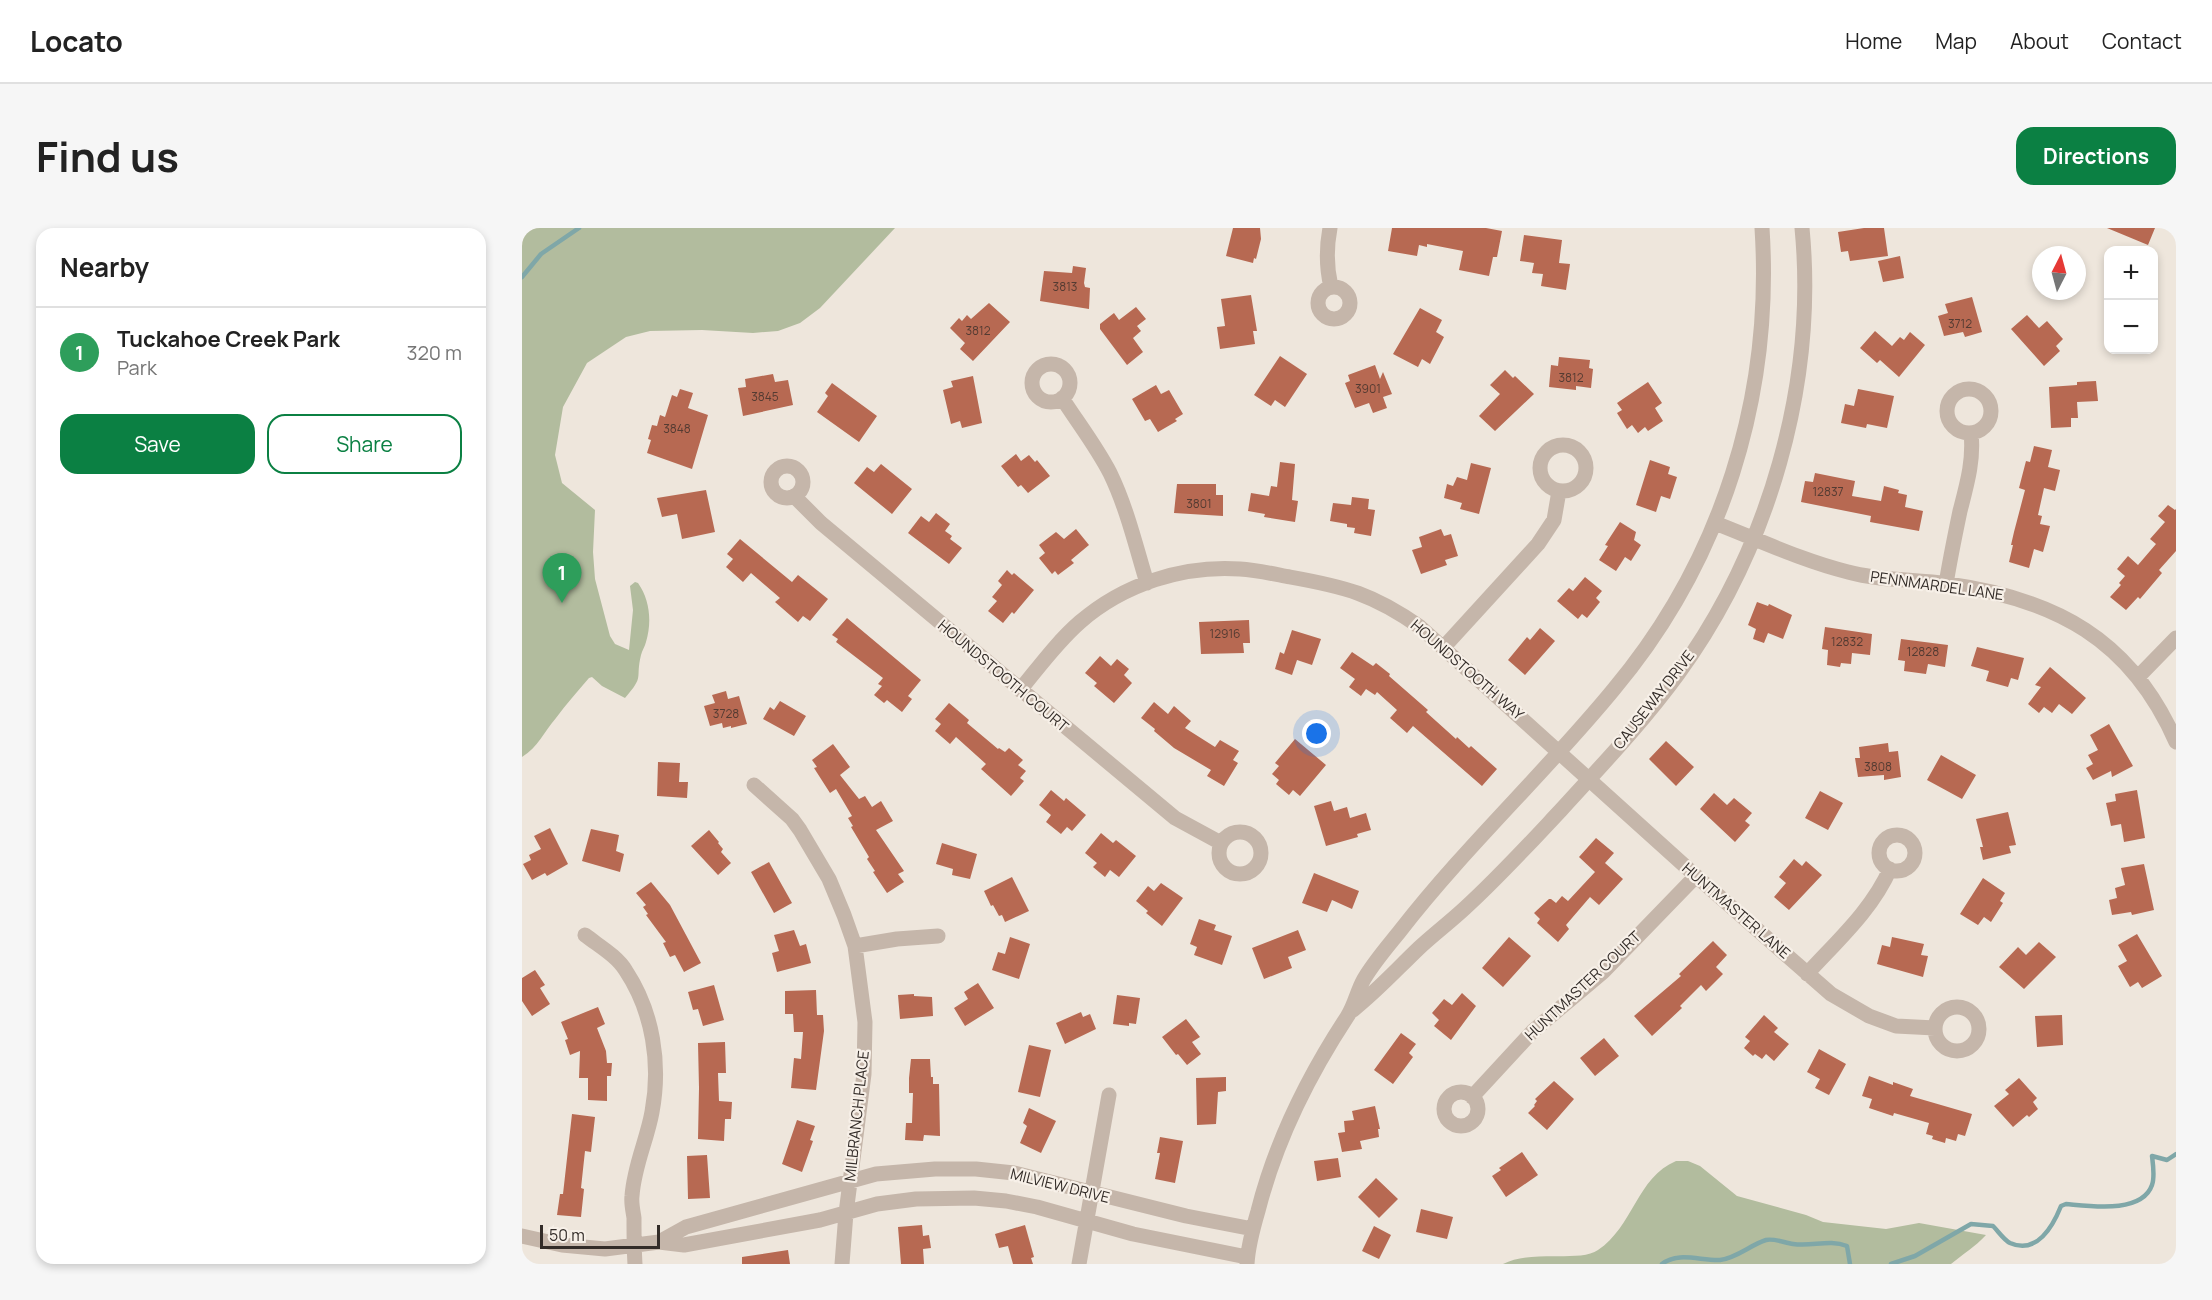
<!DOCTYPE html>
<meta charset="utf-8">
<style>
:root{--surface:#fff;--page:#f6f6f6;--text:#222;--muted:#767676;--line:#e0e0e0;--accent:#0b8043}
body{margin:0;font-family:Manrope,sans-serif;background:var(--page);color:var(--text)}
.controls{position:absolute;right:18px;top:18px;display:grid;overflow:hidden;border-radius:12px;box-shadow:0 3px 9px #0003}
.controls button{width:54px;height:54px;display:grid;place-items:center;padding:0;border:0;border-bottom:2px solid var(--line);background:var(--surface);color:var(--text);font:30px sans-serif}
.compass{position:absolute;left:1510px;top:18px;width:54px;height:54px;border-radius:50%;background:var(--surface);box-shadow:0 3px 9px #0003;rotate:6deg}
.scale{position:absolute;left:18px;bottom:15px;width:120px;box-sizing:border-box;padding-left:6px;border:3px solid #332c28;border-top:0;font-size:16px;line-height:21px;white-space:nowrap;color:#332c28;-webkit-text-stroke:4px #f7f0e8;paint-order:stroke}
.you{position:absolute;left:795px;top:506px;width:21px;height:21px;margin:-15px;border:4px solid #fff;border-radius:50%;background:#1a73e8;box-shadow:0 0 0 9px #1a73e833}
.badge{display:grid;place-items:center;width:39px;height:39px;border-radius:50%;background:var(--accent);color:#fff;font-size:20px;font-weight:700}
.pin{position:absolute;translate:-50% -50px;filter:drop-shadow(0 2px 3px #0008)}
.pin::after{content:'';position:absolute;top:32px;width:21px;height:18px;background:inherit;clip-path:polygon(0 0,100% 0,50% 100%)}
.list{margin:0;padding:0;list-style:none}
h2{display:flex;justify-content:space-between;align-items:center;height:78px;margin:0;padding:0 24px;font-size:26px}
h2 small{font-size:20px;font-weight:400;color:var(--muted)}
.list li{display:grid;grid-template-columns:39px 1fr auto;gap:18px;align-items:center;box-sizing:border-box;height:90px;padding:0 24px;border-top:2px solid var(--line)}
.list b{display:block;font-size:22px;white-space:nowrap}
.list p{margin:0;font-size:20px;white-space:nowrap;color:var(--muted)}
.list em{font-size:20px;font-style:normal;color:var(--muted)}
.actions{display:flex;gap:12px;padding:18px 24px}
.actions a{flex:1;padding:14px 0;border:2px solid var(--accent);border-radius:18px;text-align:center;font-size:21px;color:var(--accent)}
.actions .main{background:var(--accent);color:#fff}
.map{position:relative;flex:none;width:1654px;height:1036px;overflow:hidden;border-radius:18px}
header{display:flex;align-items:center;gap:36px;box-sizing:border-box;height:84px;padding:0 30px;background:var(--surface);border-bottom:2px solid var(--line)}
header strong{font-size:28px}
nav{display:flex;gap:33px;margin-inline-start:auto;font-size:21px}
.intro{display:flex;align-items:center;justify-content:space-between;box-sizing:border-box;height:144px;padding:0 36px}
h1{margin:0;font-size:42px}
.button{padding:15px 27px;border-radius:18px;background:var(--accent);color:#fff;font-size:21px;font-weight:700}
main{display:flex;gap:36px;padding:0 36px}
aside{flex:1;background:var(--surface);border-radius:18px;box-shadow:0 3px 9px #0003}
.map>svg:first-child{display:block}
.green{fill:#b2bc9e}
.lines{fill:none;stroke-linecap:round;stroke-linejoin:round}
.stream{stroke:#7fa7a8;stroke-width:4.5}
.building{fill:#b76952}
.minor{stroke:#c5b6aa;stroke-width:15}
.labels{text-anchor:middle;stroke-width:4.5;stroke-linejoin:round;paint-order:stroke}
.number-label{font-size:12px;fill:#543b32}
.street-label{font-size:15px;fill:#332c28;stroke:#f7f0e8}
</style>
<header>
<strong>Locato</strong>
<nav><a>Home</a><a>Map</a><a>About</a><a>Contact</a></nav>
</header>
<div class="intro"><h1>Find us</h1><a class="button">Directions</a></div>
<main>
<aside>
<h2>Nearby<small></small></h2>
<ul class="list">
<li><span class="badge" style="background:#2e9e5b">1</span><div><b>Tuckahoe Creek Park</b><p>Park</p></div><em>320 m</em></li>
</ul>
<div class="actions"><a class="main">Save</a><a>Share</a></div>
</aside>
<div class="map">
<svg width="1654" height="1036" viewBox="0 0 1654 1036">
<rect width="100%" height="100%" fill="#eee6dc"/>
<path class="green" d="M0,0h373l-75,80 -20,15 -22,8 -25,2 -51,-3 -52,1 -24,6 -39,26 -24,44 -8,48 7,28 33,27 -2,42 2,27 15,57 5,8 14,6 4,-40 -3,-24 5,-4 3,1c12,17 14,39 8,59 -1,4 -4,9 -5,13 -6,25 4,20 -16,43l-23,-12 -10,-9 -3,1c-11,13 -23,26 -33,40 -12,14 -18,29 -34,39z
M1154,933h12l12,5 37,30 69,19 17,7 63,7 33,-6 67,12c-11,12 -23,19 -35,29h-448c29,-15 76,-1 95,-14 35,-23 39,-73 78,-89z"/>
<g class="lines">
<path class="stream" d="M0,49l19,-23 38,-26
M1140,1036c16,-13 39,-3 58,-4 17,-2 30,-15 46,-20 8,-2 19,3 27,4 19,3 36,-5 54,2l3,18
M1369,1036l24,-8 56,-32 22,2c5,5 11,14 17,17 27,12 43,-17 51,-37l5,-2c24,2 76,10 86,-19 3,-8 1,-21 0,-29l15,4 9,-6"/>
</g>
<path class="building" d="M711,0h27l1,11 -5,20 -2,-1 -1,5 -27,-7z
M870,0h94l16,3 -5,26h-4l-4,19 -30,-6 4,-19 -36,-7v3l-8,-2 -2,11 -29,-5z
M1342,0h20l4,28 -38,5 -2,-10 -7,1 -3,-20z
M1585,0h48l-7,17z
M1002,7l38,5 -3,23 11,1 -4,26 -25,-4 2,-12 -11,-1 2,-10 -14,-2z
M1378,28l4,22 -21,4 -5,-21z
M551,38l13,2 -2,15 1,4 5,1 -1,21 -49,-8 4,-30 28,2z
M729,67l6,36h-4l2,13 -35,5 -3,-22 8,-1 -4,-27z
M1450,69l10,35 -17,5 -2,-5 -19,4 -6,-20 10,-3 -3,-9z
M467,75l21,19 -37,39 -13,-12 5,-6 -15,-15 9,-10 3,3 5,-6 4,4z
M614,79l10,12 -9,7 4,5 -8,7 10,14 -16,13 -27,-36v-5l14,-11 5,7z
M898,80l22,12 -6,12 8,5 -14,27 -8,-5 -4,8 -25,-13z
M1505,87l12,13 8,-7 16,18 -7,7 4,5 -16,15 -33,-37z
M1353,103l17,15 8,-9 4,3 6,-8 15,13 -26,32 -19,-17 -3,3 -17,-15z
M758,128l27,18 -22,33 -10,-7 -4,6 -17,-11z
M1037,129l31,3 -1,8 4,1 -2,19 -15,-2v4l-27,-3 2,-22 7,1z
M853,137l5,14 3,-7 9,22 -9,3 4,11 -14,5 -4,-10 -14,5 -10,-25 5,-2 -2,-6z
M983,142l8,8 2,-2 19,18 -39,37 -16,-15 21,-22 -10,-9z
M251,146l2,8 13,-2 5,25 -50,11 -5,-28 8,-1 -1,-8z
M451,148l9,47 -20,5 -2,-7 -9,3 -8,-34 10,-3 -2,-6z
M1574,153l2,20 -21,1 1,16h-7v9l-20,1 -2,-41 28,-2v-3z
M1126,154l14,21 -7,5 8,13 -15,10 -3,-4 -7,6 -6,-8 -5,4 -10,-16 5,-3 -5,-7z
M310,155l45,33 -18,26 -42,-30 11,-16 -3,-3z
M634,157l5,9 8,-4 14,24 -8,5 2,2 -19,11 -8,-13 -5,2 -13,-22z
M158,161l13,4 -5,15 20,7 -16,54 -45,-16 4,-13 -3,-1 4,-14 5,1 3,-11 5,2 7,-22 5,2z
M1336,161l36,7 -7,32 -20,-4 -1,4 -25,-5 4,-19 9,2z
M1512,218l18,4 -4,17 12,3 -5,21 -11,-3 -6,27 4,1 -2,8 10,2 -7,26 -9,-3 -5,19 -20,-6 4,-17h-2l3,-13 11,-42 -6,-2 7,-27 4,1z
M494,226l5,7 8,-6 6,7 2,-2 13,16 -22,17 -7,-8 -3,2 -17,-21z
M1128,232l20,7 -2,7 9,3 -7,22 -9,-3 -5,16 -20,-7z
M758,234l15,2 -3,36 6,1 -3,21 -31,-5 1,-3 -17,-3 3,-18 18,3 2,-10 6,1z
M949,235l20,5 -12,46 -19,-5 2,-6 -18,-5 3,-14 6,2 4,-9 10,3z
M359,236l31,25 -20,25 -38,-31 13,-16 7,5z
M1293,245l40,8 -3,15 29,5 3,-15 15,4 -1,3 9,2 -2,12 18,4 -4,20 -49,-9 1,-6 -70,-14 4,-21 8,1z
M655,256h39v11h7v21l-49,-3z
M184,262l9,42 -33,7 -5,-25 -15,3 -5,-19z
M830,269l17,2 -1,10 7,1 -4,26 -17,-3 1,-5 -8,-1v-3l-17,-3 3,-18 18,2z
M1646,277l7,5 1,-1v42l-17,19 3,3 -22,26 -2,-2 -12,13 -16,-13 11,-12 -2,-2 6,-7 -8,-7 11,-13 10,9 18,-21 -6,-5 15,-17 -7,-6z
M414,285l14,11 -5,7 7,5 -2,3 12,9 -13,16 -41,-31 13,-17 8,6z
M1098,294l16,10 -2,8 7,5 -10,16 -6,-4 -9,14 -17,-11 9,-14 -3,-1z
M554,301l13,16 -18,15 3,3 -16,12 -3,-4 -3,3 -13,-16 6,-5 -6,-8 17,-13 8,7z
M919,301l3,7 7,-2 7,22 -13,4 2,5 -26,9 -9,-24 10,-3 -3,-10z
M218,311l52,43 6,-7 30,24 -18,22 -7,-5 -5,6 -23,-20 5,-4 -29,-25 -8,9 -17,-15 7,-8 -6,-5z
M485,342l5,5 2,-2 20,17 -20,24 -2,-2 -9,11 -15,-12 9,-10 -5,-4 10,-12 -4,-4z
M1063,349l17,14 -6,7 4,4 -13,16 -5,-4 -4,5 -21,-18 12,-13 4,3z
M1235,374l11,4 1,-2 23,11 -9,24 -15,-6 -4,10 -11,-4 3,-10 -8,-4z
M325,390l74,62 -13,16 4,3 -10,13 -15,-12 -3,3 -10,-8 8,-9 -4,-2 5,-6 -47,-36 2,-3 -6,-4z
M727,392l1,23h-7l1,10 -43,1 -2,-32z
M1303,399l47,7 -2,21 -18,-2 -1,11 -10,-1 -1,4 -13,-2 1,-15 -6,-1z
M1018,400l15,13 -30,34 -17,-15 19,-23 3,3z
M770,402l29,9 -9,26 -15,-5 -5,15 -17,-6 5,-17 4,2z
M1379,411l47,6 -3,22 -17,-3 -2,10 -22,-3 1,-10 -7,-1z
M1455,419l47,11 -6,22 -7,-2 -3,9 -22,-6 3,-10 -18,-5z
M830,424l21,14 3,-3 14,11 -1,2 39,34 -2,2 30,27 1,-2 12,11 2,-2 26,23 -15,17 -69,-60 -6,7 -17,-15 7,-8 -20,-18 -2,3 -9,-6 -5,7 -12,-9 6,-8 -15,-11z
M578,428l11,10 6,-7 12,10 -5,6 8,8 -18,20 -20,-17 3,-3 -12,-10z
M1528,439l36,31 -14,16 -13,-10 -7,9 -8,-6 -5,6 -11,-9 13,-17 -6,-2z
M204,463l2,8 11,-3 8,28 -16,4v-2l-8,2 -1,-5 -12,3 -6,-20 11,-3 -3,-8z
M258,473l26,15 -12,20 -31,-17 7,-12 4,3z
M632,474l14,12 6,-8 17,15 -6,7 30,19 5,-7 19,11 -6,9 5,3 -14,23 -17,-10 4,-6 -37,-22 -20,-17 1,-2 -14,-11z
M427,475l20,17 -2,3 31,26 1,-1 6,4 4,-4 14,12 -5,5 8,6 -6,7 4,3 -13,15 -30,-27 5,-5 -30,-27 -6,7 -15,-13 6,-7 -6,-5z
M1587,496l24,42 -21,11 -1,-6 -18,9 -7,-12 7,-4 -5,-9 10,-5 -8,-15z
M773,511l31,26 -26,31 -7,-6 -4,5 -13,-11 3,-4 -7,-6 7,-8 -4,-3z
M1144,513l28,26 -18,19 -27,-27z
M1366,515l1,9 9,-1 3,26 -17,3v-5l-26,2 -3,-19h5l-1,-11z
M311,516l17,23 -10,8 19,24 6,-3 7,11 9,-6 12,20 -17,9 28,41 -6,3 6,8 -17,11 -14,-21 2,-1 -8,-12 2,-2 -18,-30 2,-1 -5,-8 4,-2 -16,-27 -6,4 -16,-25 3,-1 -5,-7z
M1419,527l35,20 -14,24 -35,-19z
M136,534l22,1 -1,19h9l-1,16 -30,-2z
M529,562l13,11 2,-3 20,17 -14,16 -5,-4 -6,7 -15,-12 5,-7 -12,-10z
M1615,562l8,48 -21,4 -3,-18 -10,2 -5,-23 10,-2 -1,-7z
M1298,563l23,12 -15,27 -23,-12z
M1192,565l13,12 7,-7 18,15 -7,8 5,4 -15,17 -35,-33z
M809,573l3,10 13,-4 3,11 16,-5 5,17 -14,4 1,3 -32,9 -12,-40z
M1486,584l8,33 -7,1 2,7 -28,7 -3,-13h3l-7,-28z
M28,600l18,36 -21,12 -2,-3 -13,7 -9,-16 8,-4 -2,-5 12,-6 -7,-13z
M69,601l28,6 -3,16 8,3 -4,18 -38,-11z
M187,602l10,12 -1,1 5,6 -2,3 10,11 -13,12 -27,-29z
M579,605l12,10 3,-3 20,16 -17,21 -9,-7 -5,7 -12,-10 4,-4 -12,-10z
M1074,610l18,15 -9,10 18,16 -24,26 -9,-8 -24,28 3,4 -11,13 -21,-19 3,-4 -6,-6 15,-14h2l5,4 6,-7 6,5 27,-29 -16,-15z
M420,615l35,11 -7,25 -18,-4 1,-6 -17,-5z
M1272,631l8,7 4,-5 16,14 -33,35 -15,-13 12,-14 -7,-6z
M247,634l23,41 -18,10 -23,-41z
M1622,636l10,46 -22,5 -1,-3 -19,3 -3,-15 8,-2 -2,-10 10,-3 -4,-17z
M792,645l45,18 -7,18 -20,-9 -5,12 -25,-9z
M490,649l17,34 -24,11 -3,-7 -3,1 -6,-11 -2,1 -7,-15z
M1461,650l22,15 -5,8 3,2 -12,19 -7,-5 -6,8 -18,-11z
M129,654l19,23 31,58 -17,9 -9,-17 -5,2 -7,-14 3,-1 -20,-27 2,-1 -5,-7 3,-2 -10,-12z
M639,655l22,15 -21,28 -16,-13 2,-2 -12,-10 12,-15 6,5z
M677,691l17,6 -2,5 18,6 -10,29 -28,-10 3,-8 -7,-3z
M272,702l6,16 6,-2 5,19 -34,9 -5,-19 7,-2 -5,-16z
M776,702l8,20 -18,7 4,11 -28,11 -12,-31z
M1615,706l25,42 -20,12 -4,-6 -8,5 -12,-21 9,-5 -9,-16z
M488,709l20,7 -11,35 -27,-9 6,-18 7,2z
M987,709l22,19 -28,31 -21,-19z
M1370,709l32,7 -3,11 7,1 -5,21 -46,-13 5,-19 8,2z
M1191,713l14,14 -11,12 7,7 -17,17 -5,-6 -21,21 2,2 -30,28 -18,-20 47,-40 -2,-2z
M1517,714l17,15 -32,32 -25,-22 19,-20 8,8z
M13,742l10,15 -5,3 10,16 -18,12 -10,-15v-23z
M456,755l16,25 -29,18 -11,-18 14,-9 -4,-7z
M192,757l10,35 -21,6 -5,-17 -5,1 -5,-18z
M294,762l1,25h6l1,16 -8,59 -25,-2 3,-30 7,1 2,-27h-9l-1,-18h-8v-23z
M940,765l14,13 -25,34 -17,-14 5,-6 -7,-7 12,-14 8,6z
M392,766v2l18,1 1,19 -33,3 -2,-24z
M595,767l23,3 -4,26 -7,-1v3l-16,-2z
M76,779l7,17 -8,4 9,23 1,12h5l-1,13h-4v25l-19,-1v-22h-9l1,-27 -10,4 -5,-15 3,-1 -7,-17z
M559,784l2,5 7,-3 6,15 -31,15 -9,-21z
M1242,787l14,13 -4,4 15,12 -15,17 -8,-7 -4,5 -7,-5 -2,2 -9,-8 6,-7 -5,-4z
M1540,787l1,30 -26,2 -2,-31z
M664,791l14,18 -8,5 9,12 -14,11 -9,-11 -2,1 -14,-18z
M879,805l15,11 -7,9 4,4 -20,27 -19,-14z
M1082,810l15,18 -24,20 -15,-18z
M203,814l1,31h-8l1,28 13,1 -1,17h-6l-1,22 -26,-2 1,-51 -1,-45z
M507,817l22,5 -11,47 -22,-5z
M1297,821l27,15 -17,31 -14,-7 5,-9 -13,-7z
M389,831h19l1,18h2v7h6l1,52 -16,-1 -1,6 -18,-1 1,-17h6l1,-30h-4v-15z
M1347,848l24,9v-3l20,7 -3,7 62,18 -7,22 -7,-2 -2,7 -10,-3 -1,5 -13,-4 1,-3 -7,-2 3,-11 -35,-10 -1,3 -24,-8 3,-9 -10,-3z
M704,849v14l-8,1 -2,32 -19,1 -1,-47z
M1497,850l18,20 -4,4 5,7 -9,8 -2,-2 -14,12 -19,-21 15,-12 -4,-4z
M1032,853l20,18 -27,31 -19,-17 7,-7 -1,-1 3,-4 -2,-2z
M853,878l5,23h-2l1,8 -19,4 2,8 -20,3 -4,-19 7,-1 -1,-11 10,-1 -2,-9z
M507,880l27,13 -15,32 -21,-10 7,-17 -4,-3z
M50,886l23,3 -4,35 -6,-1 -4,37 3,1 -3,28 -24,-2 3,-21h3z
M275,892l18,6 -5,14 3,1 -11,31 -20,-8z
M638,909l23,4 -8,42 -20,-4 5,-26h-3z
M1000,924l16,23 -32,22 -14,-21 9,-6 -2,-2z
M185,927l3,43 -22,1 -1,-43z
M816,930l3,19 -24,4 -3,-20z
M854,950l22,21 -19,19 -21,-21z
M899,981l32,8 -6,22 -31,-7z
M400,997l1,11 6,-1 2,13 -8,1 1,15h-23l-3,-37z
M503,997l9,32 -3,1 2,6h-20l-5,-18 -9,2 -4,-14z
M852,998l17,9 -12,24 -17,-8z
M266,1022l2,14h-48v-7z"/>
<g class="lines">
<path class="minor" d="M808,0c-4,21 -4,38 1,59
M796 75a16 16 0 1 1 32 0a16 16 0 1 1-32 0Z
M510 155a19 19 0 1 1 38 0a19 19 0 1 1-38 0Z
M1425 183a22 22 0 1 1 44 0a22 22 0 1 1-44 0Z
M540,170c16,25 34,48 48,75 17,35 26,74 37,110
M1018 240a23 23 0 1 1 46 0a23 23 0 1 1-46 0Z
M249 254a16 16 0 1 1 32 0a16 16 0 1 1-32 0Z
M272,268l27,27 354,295 46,25
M1193,295c44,17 88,38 133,49 33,9 67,7 100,12 107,15 183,55 228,158
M1424,356c4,-25 9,-49 14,-73 7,-27 14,-51 11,-78
M921,420l95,-104 16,-24 5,-29
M1616,449l38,-39
M498,462c19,-23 37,-48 60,-68 44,-38 103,-57 160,-53 17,1 34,5 50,8 56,10 83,17 130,50l276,249 135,118 38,22 27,10 39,2
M232,557l38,34 8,11 29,49 15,36 11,31 10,76 -1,52 -18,139 -4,51
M697 625a21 21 0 1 1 42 0a21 21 0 1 1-42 0Z
M1357 625a18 18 0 1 1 36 0a18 18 0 1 1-36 0Z
M63,707c14,11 32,21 41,36 27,41 35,93 26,141 -5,28 -18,54 -20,84 -1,7 1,15 2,22 0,16 0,31 1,46
M333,718l42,-7 41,-3
M1285,746c30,-33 65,-64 83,-105
M1413 801a22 22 0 1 1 44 0a22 22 0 1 1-44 0Z
M831,782c24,-19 44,-41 66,-62 15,-14 31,-26 46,-40 34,-31 65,-65 96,-98 40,-44 82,-88 117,-136 91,-125 139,-291 124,-446
M922 881a17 17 0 1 1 34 0a17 17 0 1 1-34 0Z
M950,869l61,-66 70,-59 93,-96
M0,1008l40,9 43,4 54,-7 25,3 136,-25 57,-16 39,-5 58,-1 32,3 31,6 96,27 114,23
M137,1014l27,-15 190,-53 59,-5h41l38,4 172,43 67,13
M557,1036l30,-169
M725,1036c1,-18 6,-36 11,-53 18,-71 49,-133 89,-194 8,-12 10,-26 17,-38 10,-17 24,-33 36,-48 66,-85 146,-159 214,-242 108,-129 159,-293 148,-461"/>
</g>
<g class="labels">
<g class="number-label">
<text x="543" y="63">3813</text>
<text x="1438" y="100">3712</text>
<text x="456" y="107">3812</text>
<text x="1049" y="154">3812</text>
<text x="846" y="165">3901</text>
<text x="243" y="173">3845</text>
<text x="155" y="205">3848</text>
<text x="1306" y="268">12837</text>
<text x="677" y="280">3801</text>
<text x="703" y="410">12916</text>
<text x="1325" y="418">12832</text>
<text x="1401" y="428">12828</text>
<text x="204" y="490">3728</text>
<text x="1356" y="543">3808</text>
</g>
<g class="street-label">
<text transform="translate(1415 358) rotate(8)" y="5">PENNMARDEL LANE</text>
<text transform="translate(945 442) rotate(41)" y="5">HOUNDSTOOTH WAY</text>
<text transform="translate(481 448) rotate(40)" y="5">HOUNDSTOOTH COURT</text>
<text transform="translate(1132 472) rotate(-52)" y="5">CAUSEWAY DRIVE</text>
<text transform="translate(1214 683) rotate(41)" y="5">HUNTMASTER LANE</text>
<text transform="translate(1061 758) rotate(-43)" y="5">HUNTMASTER COURT</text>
<text transform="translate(335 888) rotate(-84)" y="5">MILBRANCH PLACE</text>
<text transform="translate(538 958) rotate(14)" y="5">MILVIEW DRIVE</text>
</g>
</g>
</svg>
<div class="controls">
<button>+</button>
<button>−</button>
</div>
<svg class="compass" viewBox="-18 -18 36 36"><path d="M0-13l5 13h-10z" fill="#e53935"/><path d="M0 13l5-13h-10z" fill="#767676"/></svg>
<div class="scale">50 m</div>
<div class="you"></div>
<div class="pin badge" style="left:40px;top:375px;background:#2e9e5b">1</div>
</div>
</main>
